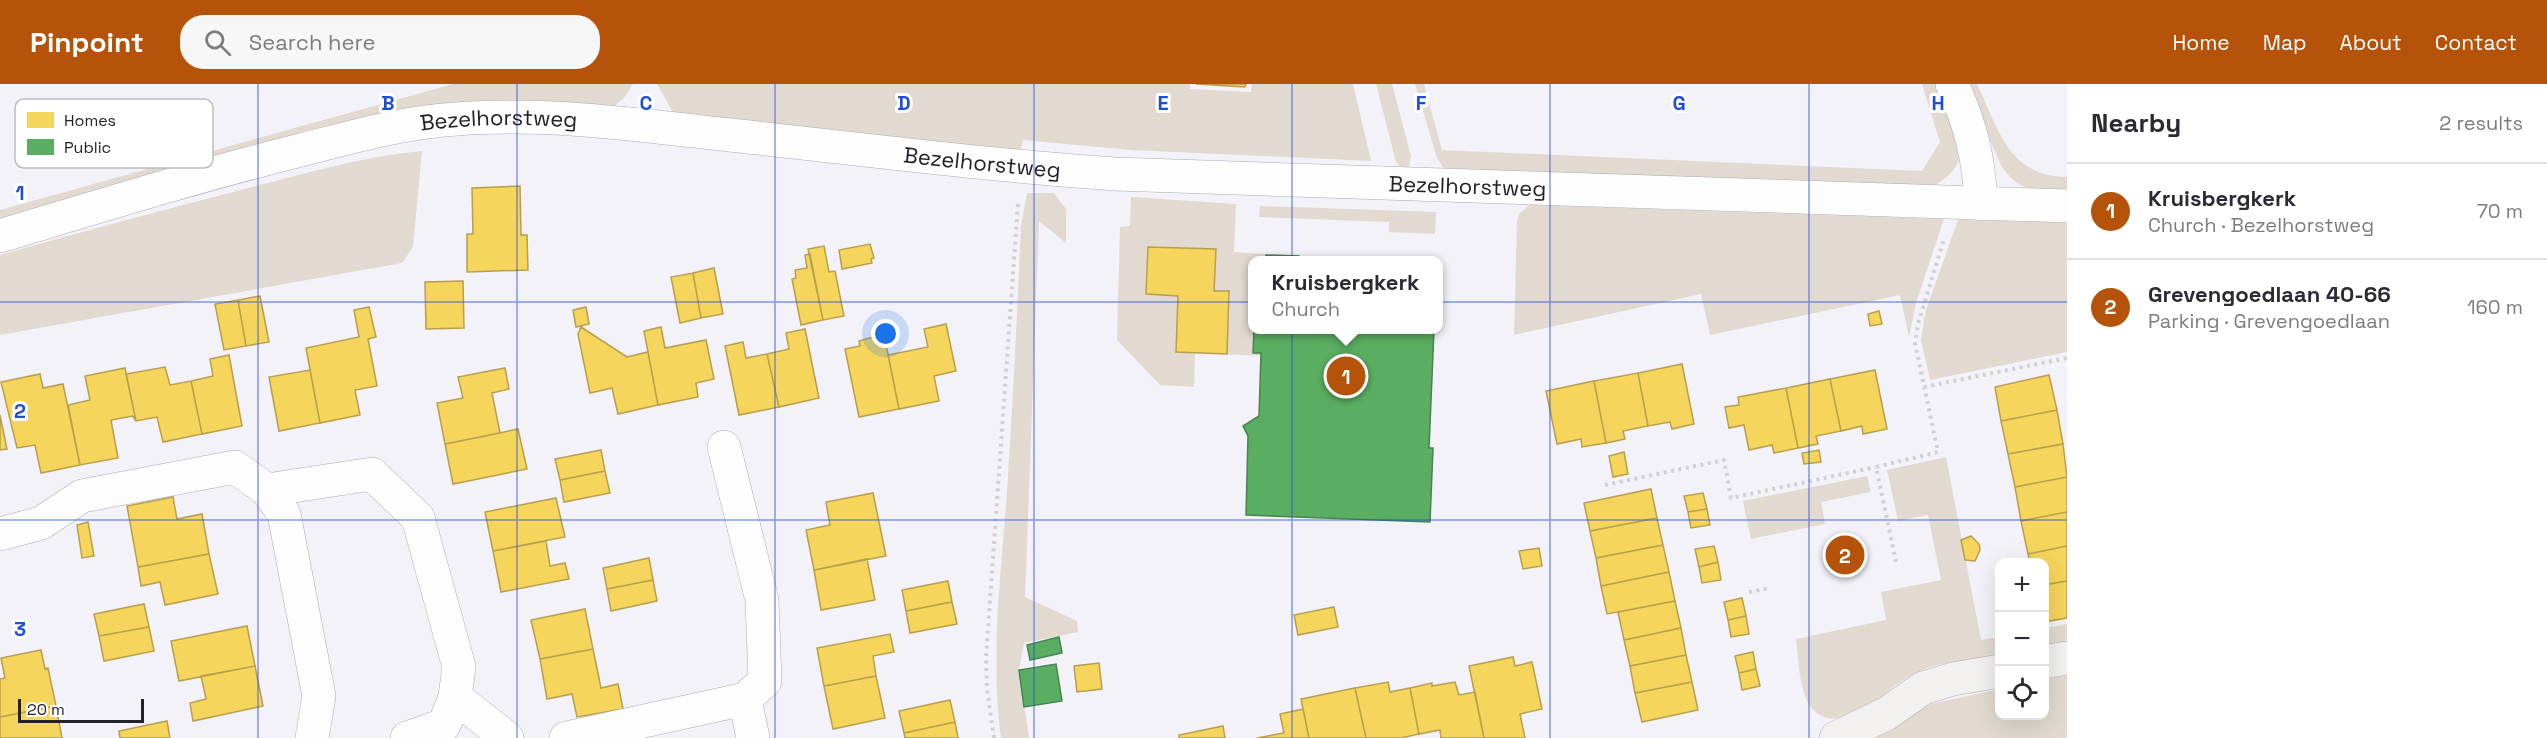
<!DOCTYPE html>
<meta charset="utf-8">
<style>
:root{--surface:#fff;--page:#f7f7f7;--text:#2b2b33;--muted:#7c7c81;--line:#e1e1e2;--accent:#b45309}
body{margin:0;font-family:"Space Grotesk",sans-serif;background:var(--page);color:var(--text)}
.controls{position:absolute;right:18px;bottom:18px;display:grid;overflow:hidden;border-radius:12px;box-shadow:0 6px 24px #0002}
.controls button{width:54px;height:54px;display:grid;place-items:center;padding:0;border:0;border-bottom:2px solid var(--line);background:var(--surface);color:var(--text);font:30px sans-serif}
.scale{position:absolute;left:18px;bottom:15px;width:126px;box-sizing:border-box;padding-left:6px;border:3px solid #23202a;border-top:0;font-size:16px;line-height:21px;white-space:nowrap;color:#23202a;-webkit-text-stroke:4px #fff;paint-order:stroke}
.you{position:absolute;left:886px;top:250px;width:21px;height:21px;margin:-15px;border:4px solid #fff;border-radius:50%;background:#1a73e8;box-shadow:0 0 0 9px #1a73e833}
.badge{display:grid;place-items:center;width:39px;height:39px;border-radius:50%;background:var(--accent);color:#fff;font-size:20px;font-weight:700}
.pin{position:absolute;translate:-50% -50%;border:3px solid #fff;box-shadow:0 2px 6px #0006}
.popup{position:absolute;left:1248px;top:172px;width:195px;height:78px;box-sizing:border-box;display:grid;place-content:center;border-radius:12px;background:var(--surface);filter:drop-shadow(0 2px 4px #0005);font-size:20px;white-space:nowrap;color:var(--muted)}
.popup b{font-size:22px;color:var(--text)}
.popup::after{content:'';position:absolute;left:50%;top:100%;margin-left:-12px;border:12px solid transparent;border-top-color:var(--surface)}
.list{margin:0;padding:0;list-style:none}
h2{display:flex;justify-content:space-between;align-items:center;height:78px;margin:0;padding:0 24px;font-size:26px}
h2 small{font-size:20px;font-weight:400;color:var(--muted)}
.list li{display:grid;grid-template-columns:39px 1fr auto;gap:18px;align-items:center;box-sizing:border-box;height:96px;padding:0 24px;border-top:2px solid var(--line)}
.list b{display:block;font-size:22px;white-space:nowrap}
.list p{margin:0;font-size:20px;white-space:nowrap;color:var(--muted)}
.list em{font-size:20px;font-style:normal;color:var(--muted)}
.icon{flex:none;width:33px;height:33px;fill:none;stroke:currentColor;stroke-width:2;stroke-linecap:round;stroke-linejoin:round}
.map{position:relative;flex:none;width:2067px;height:654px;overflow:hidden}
header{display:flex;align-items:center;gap:36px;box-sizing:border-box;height:84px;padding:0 30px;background:var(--accent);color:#fff}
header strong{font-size:28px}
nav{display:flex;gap:33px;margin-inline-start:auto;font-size:21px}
.search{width:420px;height:54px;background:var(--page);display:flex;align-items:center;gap:15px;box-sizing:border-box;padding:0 21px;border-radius:24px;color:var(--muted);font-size:22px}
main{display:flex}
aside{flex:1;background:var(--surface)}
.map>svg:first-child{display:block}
.green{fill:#e2dad0}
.homes{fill:#f6d55c;stroke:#b79f4d;stroke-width:1.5}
.public{fill:#5aae61;stroke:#4a8350;stroke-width:1.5}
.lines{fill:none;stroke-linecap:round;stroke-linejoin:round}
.street-casing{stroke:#adaab2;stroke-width:34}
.secondary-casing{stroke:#adaab2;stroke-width:34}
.path{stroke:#d1d1d2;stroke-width:4;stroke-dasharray:3 4.5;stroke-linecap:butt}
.street{stroke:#fdfdfe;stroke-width:33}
.secondary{stroke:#f3f1ef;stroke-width:33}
.grid{fill:none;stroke:#1d4ed8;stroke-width:1.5;stroke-opacity:0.55}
.labels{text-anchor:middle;stroke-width:6;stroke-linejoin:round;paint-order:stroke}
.street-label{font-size:22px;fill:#23202a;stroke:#fff}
.key{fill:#fff;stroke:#bdbcbf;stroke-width:1.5}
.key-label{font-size:16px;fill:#23202a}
.grid-label{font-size:20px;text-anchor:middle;font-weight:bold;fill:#1d4ed8;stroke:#fff;stroke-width:6;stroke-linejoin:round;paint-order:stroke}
</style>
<header>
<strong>Pinpoint</strong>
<div class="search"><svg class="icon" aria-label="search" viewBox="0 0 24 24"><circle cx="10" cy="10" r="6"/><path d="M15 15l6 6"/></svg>Search here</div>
<nav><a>Home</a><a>Map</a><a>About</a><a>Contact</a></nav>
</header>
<main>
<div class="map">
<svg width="2067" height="654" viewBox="0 0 2067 654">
<rect width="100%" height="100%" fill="#f3f2f8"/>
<path class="green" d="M453,0h180l-9,14 -11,9 -18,4 -95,-11 -104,10 -396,110v-10z
M657,0h533v5l61,3 1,-8h101l18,77 -240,-11 -108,-10 -3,13 -346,-39z
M1376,0h16l19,72 -3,16h-3l-9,-10z
M1415,0h9l18,66 480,21 18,-29 -18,-58h18c10,26 34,65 11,89 -6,6 -13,10 -20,15l-235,-11 -250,-5 -9,-14z
M1964,0h13c22,46 31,92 90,93v14c-32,-1 -44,4 -65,-24z
M422,67l-9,96 -11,16 -402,72v-80c84,-24 168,-46 252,-68 55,-14 113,-31 170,-36z
M1027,109h27l12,16v34l-27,-22 -14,376 52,24 1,11 -54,11 -5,27 10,68h-28c-11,-82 0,-164 6,-246 6,-89 10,-177 14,-266z
M1131,113l105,7 -2,48 40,3 -1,5h-20v70h14l-3,26 -69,-3 -1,34 -34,-2 -43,-45 3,-113 10,-1z
M1530,121l414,14 -28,84 -7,34 -9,-42 -190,40 -9,-41 -187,41 3,-114 3,-8z
M1260,122l176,6 -1,22 -46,-2v-10l-130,-5z
M1958,136l109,2v130l-137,28 -9,-40 4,-27z
M1946,373l35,183 18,-3v18c-26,5 -60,6 -84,18 -17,8 -30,21 -45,32 -8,5 -19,11 -29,13 -43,7 -41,-50 -45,-79l90,-19 -5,-28 60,-12 -13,-65 -30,6 -11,-51z
M1867,392l4,16 -50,10 4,22 -74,15 -8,-38z
M2067,540v18l-22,4v-18z
M2067,591v63h-191l55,-34 68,-15 1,27h44l1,-37z"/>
<path class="homes" d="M1196,0h50l-1,3z
M520,102l1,49h6l1,35 -61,2v-38h6l-1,-46z
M870,160l4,14 -3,1 1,4 -30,6 -3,-19z
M824,162l5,26 6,-1 9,45 -21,4 -15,-71z
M1148,163l68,2 -2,42h15l-2,63 -51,-2 2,-56 -32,-2z
M810,170l13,66 -22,5 -9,-46 4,-1 -1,-8 12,-2 -2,-13z
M714,184l9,46 -22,4 -8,-45z
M693,189l8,45 -21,5 -9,-46z
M463,197l1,47 -38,1 -1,-47z
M260,212l9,46 -23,4 -8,-46z
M238,216l8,46 -22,4 -9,-46z
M369,223l7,30 -8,2 9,47 -22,4 5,25 -40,8 -14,-75 53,-11 -5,-27z
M586,223l3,17 -13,3 -3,-17z
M1879,227l3,13 -12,2 -2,-12z
M946,240l10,47 -22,5 5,25 -40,8 -11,-54 40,-8 -4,-18z
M581,243l46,30 21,-5 10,53 -40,9 -6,-26 -22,5 -12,-59z
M661,243l4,21 41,-8 8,39 -18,4 2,14 -40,8 -14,-74z
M805,245l14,69 -40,9 -12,-53 22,-5 -3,-16z
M884,250l15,75 -40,8 -14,-68 15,-3 -1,-5z
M743,258l3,16 21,-4 12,53 -40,8 -14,-69z
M229,271l13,71 -40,8 -11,-53 22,-5 -3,-17z
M1682,280l12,60 -22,5 -2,-7 -22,4 -10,-53z
M165,283l5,18 21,-4 11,53 -39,8 -6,-25 -21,4 -10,-47z
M125,284l11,53 -3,-5 -22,4 7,38 -38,7 -12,-60 22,-5 -5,-24z
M505,284l4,21 -17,4 8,40 -55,11 -8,-41 26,-5 -5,-21z
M310,286l10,53 -41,8 -10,-54z
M1875,286l12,59 -24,5 -1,-8 -21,5 -11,-52z
M1638,289l10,53 -25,5 2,8 -19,4 -12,-62z
M40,290l3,14 20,-4 17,81 -39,8 -6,-28 -18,3 -16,-66z
M2049,291l8,35 -56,11 -6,-34z
M1830,295l11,52 -25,5 2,8 -20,4 -12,-60z
M1594,297l12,62 -24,4 -1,-8 -24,5 -11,-53z
M1786,304l12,60 -24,5 -2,-8 -23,5 -5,-25 -15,3 -4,-21 14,-2 -1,-8z
M2057,326l6,34 -55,10 -7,-33z
M0,331l7,34 -7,1z
M518,345l9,40 -74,15 -8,-40z
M2063,360l4,33 -52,10 -7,-33z
M601,366l4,21 -45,9 -5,-21z
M1819,366l2,12 -17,2 -2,-11z
M1624,368l4,22 -15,3 -4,-21z
M605,387l5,22 -46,9 -4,-22z
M2067,393v35l-46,9 -6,-34z
M1651,405l6,29 -67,13 -6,-28z
M873,409l13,63 -72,14 -8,-40 24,-5 -4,-23z
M1703,409l4,16 -19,3 -4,-16z
M173,413l4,22 25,-5 7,40 -71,13 -11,-61z
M556,414l9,39 -72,14 -8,-39z
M1707,425l3,16 -19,3 -3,-16z
M2067,428v34l-39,8 -7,-33z
M1657,434l6,27 -67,13 -6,-27z
M88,438l6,34 -12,2 -5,-33z
M1971,452l8,8 1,6 -5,11 -10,-1 -4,-20z
M546,457l4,25 15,-3 4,16 -68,13 -8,-41z
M1663,461l6,27 -68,14 -5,-28z
M1714,462l4,16 -19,5 -4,-18z
M2067,462v35l-23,4v-23h-14l-2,-8z
M1539,464l3,18 -19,3 -4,-18z
M209,470l9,40 -53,11 -5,-23 -19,4 -3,-19z
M649,474l4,22 -46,9 -4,-21z
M867,475l8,41 -54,10 -7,-40z
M1718,478l3,18 -19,3 -3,-16z
M1669,488l6,29 -68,13 -6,-28z
M653,496l4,21 -46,10 -4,-22z
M948,497l4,21 -46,9 -4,-21z
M2067,497v37l-23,4v-37z
M1742,514l4,18 -18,4 -4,-18z
M1675,517l6,27 -57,12 -6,-28z
M952,518l5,22 -47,9 -4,-22z
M144,520l5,23 -50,9 -5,-22z
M1334,523l4,20 -40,8 -4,-20z
M585,525l8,40 -53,10 -9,-39z
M1746,532l3,18 -18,3 -3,-17z
M247,542l8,40 -76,15 -8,-40z
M149,543l5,24 -50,10 -5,-25z
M1681,544l5,27 -56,11 -6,-26z
M890,550l4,18 -21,4 3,20 -52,10 -7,-38z
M593,565l8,39 17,-4 5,25 -46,8 -5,-23 -25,5 -7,-40z
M41,566l4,19 3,-1 8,38 -56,11v-38l5,-1 -4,-20z
M1753,568l3,17 -17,4 -4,-17z
M1686,571l6,27 -57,11 -5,-27z
M1513,573l2,9 17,-4 10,47 -22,5 5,24h-41l-15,-72z
M1099,579l3,26 -25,3 -3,-26z
M255,582l8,40 -70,15 -3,-18 16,-4 -5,-23z
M1756,585l4,17 -18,4 -3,-17z
M876,592l9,42 -52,11 -9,-43z
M1388,598l2,10 20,-4 9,46 -18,4h-35l-11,-50z
M1455,598l4,13 16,-3 9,46h-43l-1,-8 -21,4 -9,-46 22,-5v3z
M1692,598l6,28 -56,12 -7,-29z
M1355,604l11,50h-57l-8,-39z
M950,616l5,22 -51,11 -5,-22z
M56,622l6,32h-62v-21z
M1303,625l6,29h-52l27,-5 -4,-19z
M167,637l3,17h-50l-1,-7z
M955,638l3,16h-53l-1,-5z
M1223,642l2,12h-46v-3z"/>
<path class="public" d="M1266,171l33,1v4h-33z
M1254,246h180l-5,118h4l-3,74 -184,-7 2,-79 -5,-10 16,-10 2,-63h-8z
M1059,553l3,16 -32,7 -3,-15z
M1056,580l6,37 -38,6 -5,-37z"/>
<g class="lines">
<g class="street-casing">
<g id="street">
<path d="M1952,0c19,42 27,74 29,120"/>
<path id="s1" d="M0,152c100,-30 200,-61 301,-86 51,-13 103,-28 156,-31 90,-7 183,6 273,16 128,14 256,30 385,39l952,32"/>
<path d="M724,363l38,153 3,81 -20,18"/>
<path d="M267,406l17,24 35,182 -7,42"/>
<path d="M0,450l41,-11 41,-27 153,-29 32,23 105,-16 46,44 41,149 -4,30 52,41"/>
<path d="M407,654l37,-13 11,-28"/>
<path d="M566,654l179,-39 8,39"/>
</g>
</g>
<g class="secondary-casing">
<path id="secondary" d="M2044,578l23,-4
M1836,654l50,-24 37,-26 30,-9 47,-8"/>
</g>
<path class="path" d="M1924,303l143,-29
M1605,401l119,-25 7,38 145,-31
M1896,478l-20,-95 62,-15 -23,-109 3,-19 26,-85
M1749,508l21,-4
M994,654l-7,-49 -1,-32 32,-454"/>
<use href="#street" class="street"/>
<use href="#secondary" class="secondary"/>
</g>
<path class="grid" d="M258,0v654M517,0v654M775,0v654M1034,0v654M1292,0v654M1550,0v654M1809,0v654M0,218h2067M0,436h2067"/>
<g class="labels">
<g class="street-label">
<text dy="8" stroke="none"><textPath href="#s1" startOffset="514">Bezelhorstweg</textPath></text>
<text dy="8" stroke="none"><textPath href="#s1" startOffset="1000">Bezelhorstweg</textPath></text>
<text dy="8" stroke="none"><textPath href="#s1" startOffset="1486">Bezelhorstweg</textPath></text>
</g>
</g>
<rect x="15" y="15" width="198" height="69" rx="9" class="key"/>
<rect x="27" y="28" width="27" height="16" fill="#f6d55c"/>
<rect x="27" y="55" width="27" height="16" fill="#5aae61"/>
<g class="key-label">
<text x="64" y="42">Homes</text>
<text x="64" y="69">Public</text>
</g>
<g class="grid-label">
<text x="388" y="26">B</text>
<text x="646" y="26">C</text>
<text x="904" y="26">D</text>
<text x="1163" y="26">E</text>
<text x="1421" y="26">F</text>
<text x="1679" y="26">G</text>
<text x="1938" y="26">H</text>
<text x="20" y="116">1</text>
<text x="20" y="334">2</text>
<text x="20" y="552">3</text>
</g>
</svg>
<div class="controls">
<button>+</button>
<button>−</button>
<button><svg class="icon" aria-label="locate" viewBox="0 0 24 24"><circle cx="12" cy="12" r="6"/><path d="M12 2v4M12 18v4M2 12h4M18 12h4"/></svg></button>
</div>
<div class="scale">20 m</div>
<div class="you"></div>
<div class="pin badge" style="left:1346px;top:292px">1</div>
<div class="popup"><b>Kruisbergkerk</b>Church</div>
<div class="pin badge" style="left:1845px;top:471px">2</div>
</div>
<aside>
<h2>Nearby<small>2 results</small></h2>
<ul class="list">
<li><span class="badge">1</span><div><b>Kruisbergkerk</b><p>Church · Bezelhorstweg</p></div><em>70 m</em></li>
<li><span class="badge">2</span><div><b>Grevengoedlaan 40-66</b><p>Parking · Grevengoedlaan</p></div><em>160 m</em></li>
</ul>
</aside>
</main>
